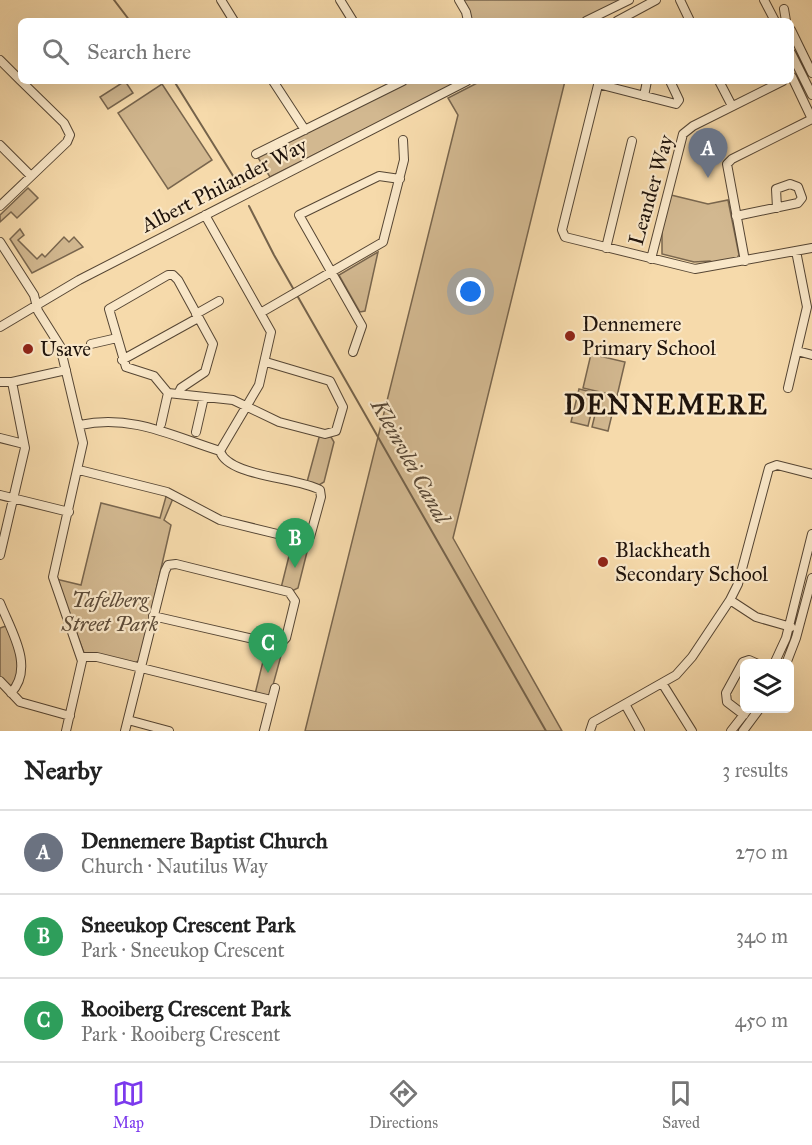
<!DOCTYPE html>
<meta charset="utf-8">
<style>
:root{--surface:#fff;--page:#f2f2f2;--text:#222;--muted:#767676;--line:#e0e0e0;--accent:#7c3aed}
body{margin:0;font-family:"IM FELL Great Primer",serif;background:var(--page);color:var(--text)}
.controls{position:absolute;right:18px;bottom:18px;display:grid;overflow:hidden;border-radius:9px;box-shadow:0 6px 24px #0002}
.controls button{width:54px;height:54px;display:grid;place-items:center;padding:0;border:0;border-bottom:2px solid var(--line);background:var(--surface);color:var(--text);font:30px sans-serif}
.you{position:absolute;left:471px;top:292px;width:21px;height:21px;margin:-15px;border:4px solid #fff;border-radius:50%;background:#1a73e8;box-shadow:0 0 0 9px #1a73e833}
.badge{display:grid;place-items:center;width:39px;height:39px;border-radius:50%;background:var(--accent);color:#fff;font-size:20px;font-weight:700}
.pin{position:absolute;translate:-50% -50px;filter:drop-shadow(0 2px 3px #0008)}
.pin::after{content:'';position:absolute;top:32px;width:21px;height:18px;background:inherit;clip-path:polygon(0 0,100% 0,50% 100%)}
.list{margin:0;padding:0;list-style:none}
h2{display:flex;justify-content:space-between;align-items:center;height:78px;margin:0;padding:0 24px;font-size:26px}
h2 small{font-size:20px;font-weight:400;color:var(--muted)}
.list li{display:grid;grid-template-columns:39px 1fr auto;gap:18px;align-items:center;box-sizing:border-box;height:84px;padding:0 24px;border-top:2px solid var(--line)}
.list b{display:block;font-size:22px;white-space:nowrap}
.list p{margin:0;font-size:20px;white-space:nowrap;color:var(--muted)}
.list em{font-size:20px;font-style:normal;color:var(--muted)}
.icon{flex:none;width:33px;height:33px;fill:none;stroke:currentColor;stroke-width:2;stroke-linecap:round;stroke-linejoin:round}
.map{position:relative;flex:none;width:812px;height:731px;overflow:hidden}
.search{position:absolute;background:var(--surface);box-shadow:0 6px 24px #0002;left:18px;right:18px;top:18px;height:66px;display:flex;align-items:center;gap:15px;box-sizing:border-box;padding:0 21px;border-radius:9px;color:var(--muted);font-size:22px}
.sheet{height:330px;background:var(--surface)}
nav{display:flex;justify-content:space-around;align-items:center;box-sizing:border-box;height:84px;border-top:2px solid var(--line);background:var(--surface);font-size:16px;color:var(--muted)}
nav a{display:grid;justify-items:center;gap:3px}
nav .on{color:var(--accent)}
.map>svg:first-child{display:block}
.green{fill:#d2b890;stroke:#79664e;stroke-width:1.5}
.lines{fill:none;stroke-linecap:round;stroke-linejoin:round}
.stream{stroke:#75634b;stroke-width:2}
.minor-casing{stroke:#564634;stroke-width:10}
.minor{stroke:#f9e7c8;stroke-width:8}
.poi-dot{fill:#8f2418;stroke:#f9e7c8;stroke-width:2}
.labels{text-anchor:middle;stroke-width:4.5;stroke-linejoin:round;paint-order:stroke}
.street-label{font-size:21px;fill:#20140c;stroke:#f9e7c8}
.poi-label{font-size:21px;fill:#20140c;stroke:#f9e7c8;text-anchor:start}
.park-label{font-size:21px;font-style:italic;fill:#5e4d3a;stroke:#f9e7c8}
.water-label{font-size:22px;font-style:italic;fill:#584836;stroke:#f9e7c8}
.district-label{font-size:27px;font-weight:bold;letter-spacing:1.5px;fill:#20140c;stroke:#f9e7c8}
</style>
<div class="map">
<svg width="812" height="731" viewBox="0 0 812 731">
<rect width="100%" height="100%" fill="#f6daab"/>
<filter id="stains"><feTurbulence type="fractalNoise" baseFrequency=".00333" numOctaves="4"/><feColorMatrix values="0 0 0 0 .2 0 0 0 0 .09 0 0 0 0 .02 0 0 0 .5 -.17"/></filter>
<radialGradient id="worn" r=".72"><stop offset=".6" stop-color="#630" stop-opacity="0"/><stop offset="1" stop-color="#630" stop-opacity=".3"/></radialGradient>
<path class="green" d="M462,0h160l-42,21h-111z
M125,81l8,12 -25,16 -8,-12z
M407,81h54l-191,96 -13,-21z
M481,81h84l-112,457 109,193h-257l153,-616 -10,-17z
M162,84l50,76 -44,29 -50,-76z
M28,188l10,10 -21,20 -6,-6 -11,10v-7z
M671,195l37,9 20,-4 11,55 -2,3 -23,5 -4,-2 -16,1 -32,-8v-26z
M20,229l4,6 -6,5 19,19 5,-5 3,3 19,-20 5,5 5,-5 9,10 -51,26 -22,-34z
M378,252l-13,59 -5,1 -21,-37z
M591,354l34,8 -8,34 -34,-8z
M579,389l17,4 -8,33 -17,-4z
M600,394l16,4 -8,33 -16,-4z
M320,434l11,3 3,5 -10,40 -5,3 -12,-3z
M167,493l7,3 -10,24 7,5 -31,135 -5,3 -51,-10 -28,-74 25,6 20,-82 59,15z
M293,540l13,3 2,5 -10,40 -6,3 -11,-3z
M6,626c8,21 22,42 5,60l-11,-9v-49z
M267,645l15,7 -12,44 -15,-2z"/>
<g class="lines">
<path class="stream" d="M114,0l16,21
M174,81l66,106
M249,206l25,49 272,476"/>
<g class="minor-casing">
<path id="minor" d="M221,0l13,21
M340,0l13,21
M459,0l7,12 2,9
M680,0l10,21
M764,0l11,21
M784,9l2,12
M586,21l43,-21
M617,21l39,-21
M791,30l21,43
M791,53l21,42
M0,60l21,21
M792,77l20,42
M273,81l32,49
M599,81l-37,149 3,7 130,32 117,-21
M719,81l13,25
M598,84l78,20 3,-4 -9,-19
M644,96l3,-15
M0,145l31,31
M256,154l147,-73
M0,206l67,-64 3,-7 -6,-12 -43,-42
M205,215l66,117 -12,53 -39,66
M736,216l62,-13 4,-5 -4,-11 -8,-3 -14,5 1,19
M0,242l34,53 4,16 22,35 23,97 -30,134 29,84 -16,70
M606,248l26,-107
M651,259l32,-125 10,-8 90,-45
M745,261l-18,-97 5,-5 80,-40
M262,312l121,-70 21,-82 -1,-20
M196,314l23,-13
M0,327l79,-47 388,-199
M91,344l26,-6
M797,351l15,4
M353,352l9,-26 -63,-111 80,-39 21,3
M122,360l76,-42
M0,382h12l54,-12
M788,388l19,-81 -11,-56
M178,394l3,-6 24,-16 8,-28 -35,-64 -5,-5h-5l-59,34 17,58 28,9 14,17 65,7 46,22 46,12 11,-3 7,-24 -13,-26 -64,-19
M161,424l7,-31
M80,425c52,-11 92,11 140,26
M196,432l8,-35
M0,438l24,6
M79,470l88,22 53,28 78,19 12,-2 11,-40 -1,-7c-22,-13 -92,-13 -100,-39
M0,495l69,17
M0,555l25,-107 -13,-66
M730,600l26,17 35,10
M0,603c11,28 35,64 11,90
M82,657h15l174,43
M774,664l12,-26 26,-104
M786,664l10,-26 16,-60
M0,681l20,21 50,14
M662,683l30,48
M625,704l15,27
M744,715l-17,-13 -1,-9 17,-31 6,-2 9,4
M128,720l41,11
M125,731l40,-160 3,-6 8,-1 113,28 6,9 -9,37 -7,7 -126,-29
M264,731l11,-43
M590,731l3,-9 83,-47 16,-18 38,-57 8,-16 31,-116 8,-3 35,9
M731,731l18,-23
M743,731l17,-23"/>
</g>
<use href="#minor" class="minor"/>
</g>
<g class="poi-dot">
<circle cx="570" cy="336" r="6"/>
<circle cx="28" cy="349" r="6"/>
<circle cx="603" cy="562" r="6"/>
</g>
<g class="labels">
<g class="street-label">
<text transform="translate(224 185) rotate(-27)" y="7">Albert Philander Way</text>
<text transform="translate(651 190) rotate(-74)" y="7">Leander Way</text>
</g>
<g class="poi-label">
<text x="582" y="331">Dennemere<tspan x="582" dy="24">Primary School</tspan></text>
<text x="40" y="356">Usave</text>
<text x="615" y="557">Blackheath<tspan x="615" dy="24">Secondary School</tspan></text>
</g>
<g class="park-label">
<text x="110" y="607">Tafelberg<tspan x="110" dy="24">Street Park</tspan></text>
</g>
<g class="water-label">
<text transform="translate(411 461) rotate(61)" y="8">Kleinvlei Canal</text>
</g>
<g class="district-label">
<text x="666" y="414">DENNEMERE</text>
</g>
</g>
<rect width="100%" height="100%" filter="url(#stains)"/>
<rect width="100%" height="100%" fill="url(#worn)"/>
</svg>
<div class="controls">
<button><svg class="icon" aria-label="layers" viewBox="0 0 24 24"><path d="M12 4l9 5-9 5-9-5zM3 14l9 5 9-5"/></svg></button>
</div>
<div class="you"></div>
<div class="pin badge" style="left:708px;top:178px;background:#6b7280">A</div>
<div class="pin badge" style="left:295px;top:568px;background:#2e9e5b">B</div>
<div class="pin badge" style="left:268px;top:673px;background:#2e9e5b">C</div>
<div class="search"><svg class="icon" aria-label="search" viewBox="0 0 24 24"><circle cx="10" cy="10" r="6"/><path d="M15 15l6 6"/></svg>Search here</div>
</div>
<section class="sheet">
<h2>Nearby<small>3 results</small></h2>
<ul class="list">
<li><span class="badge" style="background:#6b7280">A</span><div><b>Dennemere Baptist Church</b><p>Church · Nautilus Way</p></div><em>270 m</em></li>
<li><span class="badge" style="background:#2e9e5b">B</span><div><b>Sneeukop Crescent Park</b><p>Park · Sneeukop Crescent</p></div><em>340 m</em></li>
<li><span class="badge" style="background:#2e9e5b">C</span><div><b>Rooiberg Crescent Park</b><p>Park · Rooiberg Crescent</p></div><em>450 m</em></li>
</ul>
</section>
<nav>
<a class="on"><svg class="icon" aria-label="map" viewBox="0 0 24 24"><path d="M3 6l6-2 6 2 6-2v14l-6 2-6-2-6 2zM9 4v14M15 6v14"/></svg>Map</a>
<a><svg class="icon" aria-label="directions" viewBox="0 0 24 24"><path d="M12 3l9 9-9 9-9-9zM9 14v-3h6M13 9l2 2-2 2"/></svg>Directions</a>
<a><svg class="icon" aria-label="saved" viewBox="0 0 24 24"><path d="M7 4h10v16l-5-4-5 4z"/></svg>Saved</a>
</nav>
